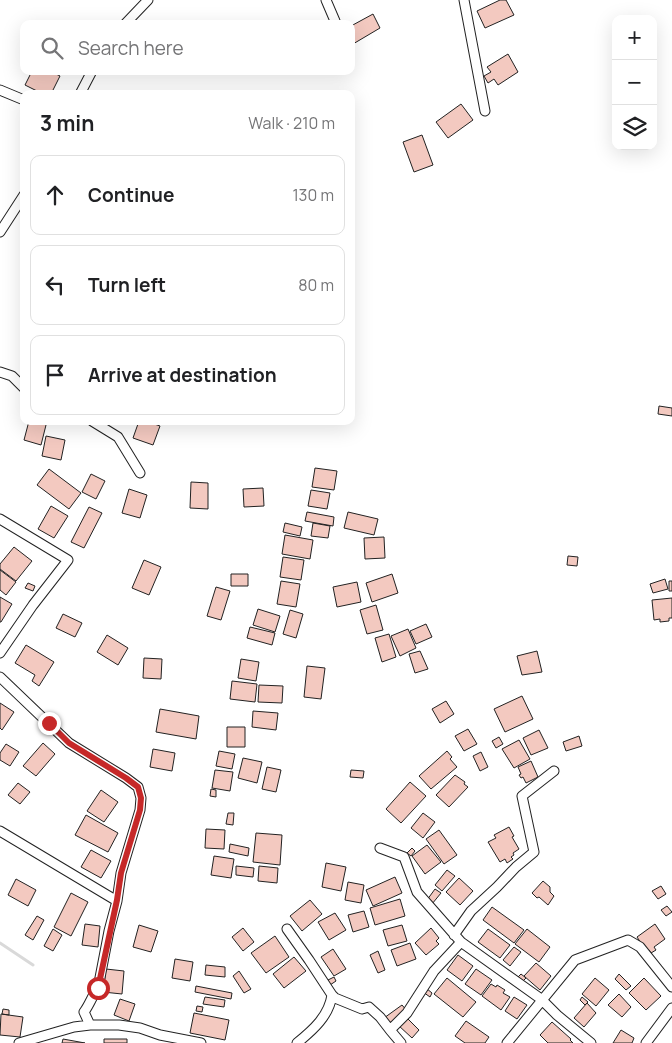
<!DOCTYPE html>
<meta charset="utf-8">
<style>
:root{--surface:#fff;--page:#f2f2f2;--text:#202124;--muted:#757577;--line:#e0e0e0}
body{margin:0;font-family:Manrope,sans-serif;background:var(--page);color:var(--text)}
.controls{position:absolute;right:15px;top:15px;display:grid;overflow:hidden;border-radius:10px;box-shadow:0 5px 20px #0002}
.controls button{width:45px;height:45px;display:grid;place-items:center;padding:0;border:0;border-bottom:1px solid var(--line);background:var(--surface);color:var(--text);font:25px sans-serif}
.stop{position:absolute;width:15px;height:15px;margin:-11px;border:4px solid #c62828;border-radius:50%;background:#fff}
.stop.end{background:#c62828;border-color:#fff;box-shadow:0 1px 5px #0008}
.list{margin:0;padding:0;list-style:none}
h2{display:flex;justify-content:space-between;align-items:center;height:65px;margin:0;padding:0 20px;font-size:21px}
h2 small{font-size:16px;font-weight:400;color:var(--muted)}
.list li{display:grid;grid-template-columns:32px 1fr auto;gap:15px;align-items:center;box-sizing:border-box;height:80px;margin:0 10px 10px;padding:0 10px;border:1px solid var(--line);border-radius:10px}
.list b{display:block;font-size:19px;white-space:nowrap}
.list em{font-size:16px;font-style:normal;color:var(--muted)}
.icon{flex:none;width:28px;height:28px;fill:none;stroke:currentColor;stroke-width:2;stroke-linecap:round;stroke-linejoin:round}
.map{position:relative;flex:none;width:672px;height:1043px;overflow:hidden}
.search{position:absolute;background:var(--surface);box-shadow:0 5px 20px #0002;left:20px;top:20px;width:335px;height:55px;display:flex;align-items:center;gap:12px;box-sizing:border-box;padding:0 18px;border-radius:10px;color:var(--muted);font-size:19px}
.panel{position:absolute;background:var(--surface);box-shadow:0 5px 20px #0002;left:20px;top:90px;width:335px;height:335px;border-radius:10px}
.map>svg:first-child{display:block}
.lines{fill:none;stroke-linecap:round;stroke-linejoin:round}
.stream{stroke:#d9d9d9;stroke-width:3}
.building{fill:#f3c9c0;stroke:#222}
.street-casing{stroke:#222;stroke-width:11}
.street{stroke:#fff;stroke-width:9}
.route{stroke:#c62828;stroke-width:6}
</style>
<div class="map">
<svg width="672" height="1043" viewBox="0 0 672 1043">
<rect width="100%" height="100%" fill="#fff"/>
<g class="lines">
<path class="stream" d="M0,943l33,22"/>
</g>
<path class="building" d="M500,0h6l8,15 -29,13 -8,-17z
M373,14l7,14 -27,16 -2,-3v-15z
M508,54l10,18 -20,13 -4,-6 -6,4 -4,-7 7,-4 -4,-5z
M32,71h18l10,5 -9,18h-8l-18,-9z
M461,104l12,16 -25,18 -12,-16z
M422,135l11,30 -19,7 -11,-30z
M659,406l13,2v8l-14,-2z
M29,421h18l-6,24 -17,-5z
M139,421h7l14,5 -7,19 -20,-7z
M46,436l19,4 -4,20 -19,-4z
M315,468l22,3 -3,19 -22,-3z
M49,469l32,24 -12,16 -32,-24z
M91,474l14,7 -9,18 -14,-7z
M191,482l17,1v26l-18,-1z
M263,488l1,18 -20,1 -1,-18z
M129,489l18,6 -7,23 -18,-5z
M311,490l19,3 -3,16 -19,-3z
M51,506l17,10 -14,22 -16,-9z
M89,507l13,6 -18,35 -13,-6z
M307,512l27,5 -1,9 -28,-5z
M348,512l30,7 -4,16 -30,-7z
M285,523l17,4 -2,9 -17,-4z
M313,523l17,3 -2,12 -17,-2z
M285,535l28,5 -3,19 -28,-5z
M384,537l1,21 -20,1 -1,-21z
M14,547l18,14 -16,20 -16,-12v-5z
M568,556l10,1 -1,9 -10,-1z
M283,557l21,3 -3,20 -21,-3z
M144,560l17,7 -12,28 -17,-7z
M0,570l16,12 -10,13 -6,-5z
M231,574h17v12h-17z
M392,574l6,19 -26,9 -6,-19z
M665,579l3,10 -15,4 -3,-9z
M281,581l19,3 -4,23 -19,-3z
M669,581h3v10h-3z
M357,582l4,20 -24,5 -4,-20z
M28,583l7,3 -2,5 -8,-3z
M216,587l14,4 -9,29 -14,-4z
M0,597l12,7 -11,18h-1z
M672,598v20h-3v3l-9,1v-3l-6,1 -2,-20z
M376,605l7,25 -16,4 -7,-24z
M258,609l22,7 -5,16 -22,-7z
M290,610l13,4 -7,24 -13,-4z
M63,614l19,9 -7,14 -19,-9z
M426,624l6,13 -16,7 -6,-13z
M250,627l25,6 -3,12 -25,-7z
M408,629l8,19 -16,8 -9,-20z
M389,634l7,23 -14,5 -7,-24z
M107,635l21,13 -10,17 -21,-13z
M26,645l28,17 -15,24 -7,-5 3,-6 -20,-12z
M420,651l8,18 -13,4 -6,-19z
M537,651l5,21 -20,3 -5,-19z
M144,658l18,1 -1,20 -18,-1z
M241,659l18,3 -3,19 -18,-3z
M307,666l18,2 -4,31 -17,-2z
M232,681l25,3 -2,18 -25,-3z
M259,685l24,1 -1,17 -24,-1z
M522,696l11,23 -28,13 -11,-23z
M446,701l8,13 -14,9 -8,-14z
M0,703l14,9 -12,18 -2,-2z
M160,709l39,7 -3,23 -40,-7z
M253,711l25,2 -2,17 -24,-3z
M227,727h18v20h-18z
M468,729l9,15 -13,7 -9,-15z
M539,730l9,18 -17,7 -8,-17z
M579,736l3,10 -16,5 -3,-9z
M499,737l4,7 -7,4 -4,-7z
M519,740l11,19 -16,9 -12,-19z
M43,743l12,11 -19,22 -13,-10z
M6,744l13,8 -9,14 -10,-6v-7z
M153,749l22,4 -3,18 -22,-4z
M219,751l16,3 -3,15 -16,-3z
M447,751l5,6 -2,2 7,8 -26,22 -12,-13z
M481,752l7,15 -8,4 -7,-15z
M243,758l19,4 -5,21 -19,-5z
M531,761l7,16 -12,6 -3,-6 -2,1 -2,-3 2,-1 -3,-7z
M267,767l14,3 -5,22 -14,-3z
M215,770l18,2 -3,19 -18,-3z
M351,770l13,1 -1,7 -13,-1z
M455,775l10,7 -1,2 4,3 -19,20 -13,-12z
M410,782l16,14 -25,27 -15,-14z
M18,783l12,9 -10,12 -12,-9z
M211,789l5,1v7l-6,-1z
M101,790l17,12 -14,20 -17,-11z
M228,813h6l-1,12 -7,-1z
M423,813l12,9 -12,16 -12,-10z
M86,815l32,18 -10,19 -33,-17z
M509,827l5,9 -2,1 7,12 -6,4 1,2 -3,2 2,2 -6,4 -2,-4 -5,3 -12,-20 8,-4 -2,-3z
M206,829l19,1 -1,19 -19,-1z
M439,830l18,25 -13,9 -18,-25z
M256,833l26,2 -2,30 -27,-3z
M230,844l19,4 -1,8 -19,-4z
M427,845l14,17 -16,12 -13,-18z
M412,848l3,3 -4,5 -4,-3z
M91,850l20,11 -10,17 -20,-11z
M214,856l20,3 -3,19 -20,-3z
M326,863l20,4 -5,24 -19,-4z
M236,866l18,2 -1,9 -17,-2z
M259,866l19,2 -1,15 -19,-2z
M447,870l8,6 -13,15 -7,-6z
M395,877l7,16 -29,13 -7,-16z
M459,878l14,13 -13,14 -14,-13z
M16,879l20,11 -8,16 -20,-11z
M543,881l7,6v5l4,4 -6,9 -9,-8 -2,1 -5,-5z
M348,882l16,3 -3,18 -16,-3z
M661,886l5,8 -8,5 -6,-8z
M435,889l6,4 -9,11 -5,-4z
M71,893l17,9 -17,34 -17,-9z
M400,899l5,17 -30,9 -5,-17z
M310,900l12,14 -20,17 -12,-15z
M667,906l5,6 -6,4 -5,-6z
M492,907l32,23 -10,13 -31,-23z
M364,911l5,16 -16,5 -5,-17z
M335,913l11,17 -17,10 -11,-18z
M37,916l7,4 -11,20 -8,-5z
M85,924l15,2 -2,21 -16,-2z
M655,924l10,15 -11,8 2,3 -5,3 -2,-3 -2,2 -10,-15z
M139,925l19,6 -7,21 -18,-5z
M402,925l5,16 -19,5 -5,-16z
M243,928l11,14 -11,9 -11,-14z
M431,928l8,10 -3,3 3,3 -13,11 -11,-12z
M53,929l9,6 -9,16 -9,-5z
M488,929l22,16 -10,13 -22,-16z
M527,929l23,18 -11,15 -24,-18z
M275,936l14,21 -23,16 -15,-20z
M410,943l6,16 -19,7 -6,-16z
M514,947l7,5 -11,14 -7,-6z
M333,949l13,20 -12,7 -13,-19z
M378,951l7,19 -7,3 -8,-18z
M458,955l15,11 -11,15 -15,-11z
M294,957l12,14 -22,17 -11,-14z
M175,959l18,3 -3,19 -18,-3z
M536,963l15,13 -11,14 -16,-14z
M206,965l19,2v10l-20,-2z
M106,969l18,2 -2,23 -19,-2z
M476,969l16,11 -11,15 -16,-11z
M239,971l12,18 -7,4 -11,-17z
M521,974l5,4 -5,5 -5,-4z
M619,974l12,12 -5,4 -11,-11z
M334,977l2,4 -6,4 -2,-5z
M447,978l29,24 -13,15 -29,-23z
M595,978l14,12 -13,16 -14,-12z
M644,978l17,18 -15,14 -17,-17z
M491,984l5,3 1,-2 8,5 -2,3 7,4 -9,13 -19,-14z
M196,986l36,7 -1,6 -36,-7z
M426,988l6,5 -2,4 -7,-5z
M619,994l12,13 -9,10 -14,-12z
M205,997l20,3 -1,7 -21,-3z
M514,997l13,8 -10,14 -12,-8z
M582,997l6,5 -3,3 -5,-5z
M120,999l15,5 -6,17 -15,-6z
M587,1003l9,10 -12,14 -10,-9z
M402,1005l5,6 -18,13 -5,-6z
M197,1006l6,1 -1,5 -6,-1z
M3,1009l6,1v5l-7,-1z
M194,1013l35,7 -4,20 -35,-7z
M1,1014l22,3 -3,20 -20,-2z
M406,1017l13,13 -7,8 -14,-13z
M466,1021l23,16 -4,6h-20l-10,-7z
M552,1022l19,17 -1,1 3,3h-25l-8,-8z
M621,1030l13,8 -2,5h-19z
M63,1039l22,4h-23z
M104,1039h23v4h-23z"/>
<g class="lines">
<g class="street-casing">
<path id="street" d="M326,0l9,21
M464,0l21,111
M125,24l23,-24
M0,90l24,10
M80,94l12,-23
M0,232l24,-37
M0,372l12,4 12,12
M92,421l26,16 22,36
M0,519l68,41 -35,45 -33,48
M0,677l69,66 57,35 12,9 3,11 -1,12 -19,63 -4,28 -8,30 -11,57c-6,8 -8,16 -14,24l6,13h29l21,3 20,7 41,8
M0,831l117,70
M380,848l24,9 13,35 44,50 -27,29 -27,42 -17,17 11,13
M287,929l22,31 23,35 3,3 27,11 7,-2 11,10 10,13
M454,935l17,-24 26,-24 19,-20 18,-15 -12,-56 32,-25
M461,942l80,57 16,16 34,28
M19,1043l55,-16 16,-2
M297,1043c16,-13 32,-27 35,-48
M507,1043l68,-83 53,-20 12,7 32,40
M646,1043l26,-35"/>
</g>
<use href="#street" class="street"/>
</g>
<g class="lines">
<path class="route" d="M49,723l20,20 57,35 12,9 3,11 -1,12 -19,63 -4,27 -19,88"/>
</g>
</svg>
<div class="controls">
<button>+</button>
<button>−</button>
<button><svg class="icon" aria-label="layers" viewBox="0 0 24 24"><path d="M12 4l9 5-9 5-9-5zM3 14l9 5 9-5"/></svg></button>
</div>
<div class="stop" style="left:98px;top:988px"></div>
<div class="stop end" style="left:49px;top:723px"></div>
<div class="search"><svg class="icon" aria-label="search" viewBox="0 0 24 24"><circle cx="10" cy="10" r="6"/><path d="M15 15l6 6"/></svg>Search here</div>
<section class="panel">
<h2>3 min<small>Walk · 210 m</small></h2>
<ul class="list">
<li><svg class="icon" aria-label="ahead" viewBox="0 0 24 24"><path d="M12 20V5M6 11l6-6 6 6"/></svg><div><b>Continue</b></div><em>130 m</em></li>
<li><svg class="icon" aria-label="left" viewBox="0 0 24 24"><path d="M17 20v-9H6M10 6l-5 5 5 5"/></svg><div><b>Turn left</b></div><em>80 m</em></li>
<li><svg class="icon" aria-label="arrive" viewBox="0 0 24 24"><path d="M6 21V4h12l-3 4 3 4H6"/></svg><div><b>Arrive at destination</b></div></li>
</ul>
</section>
</div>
